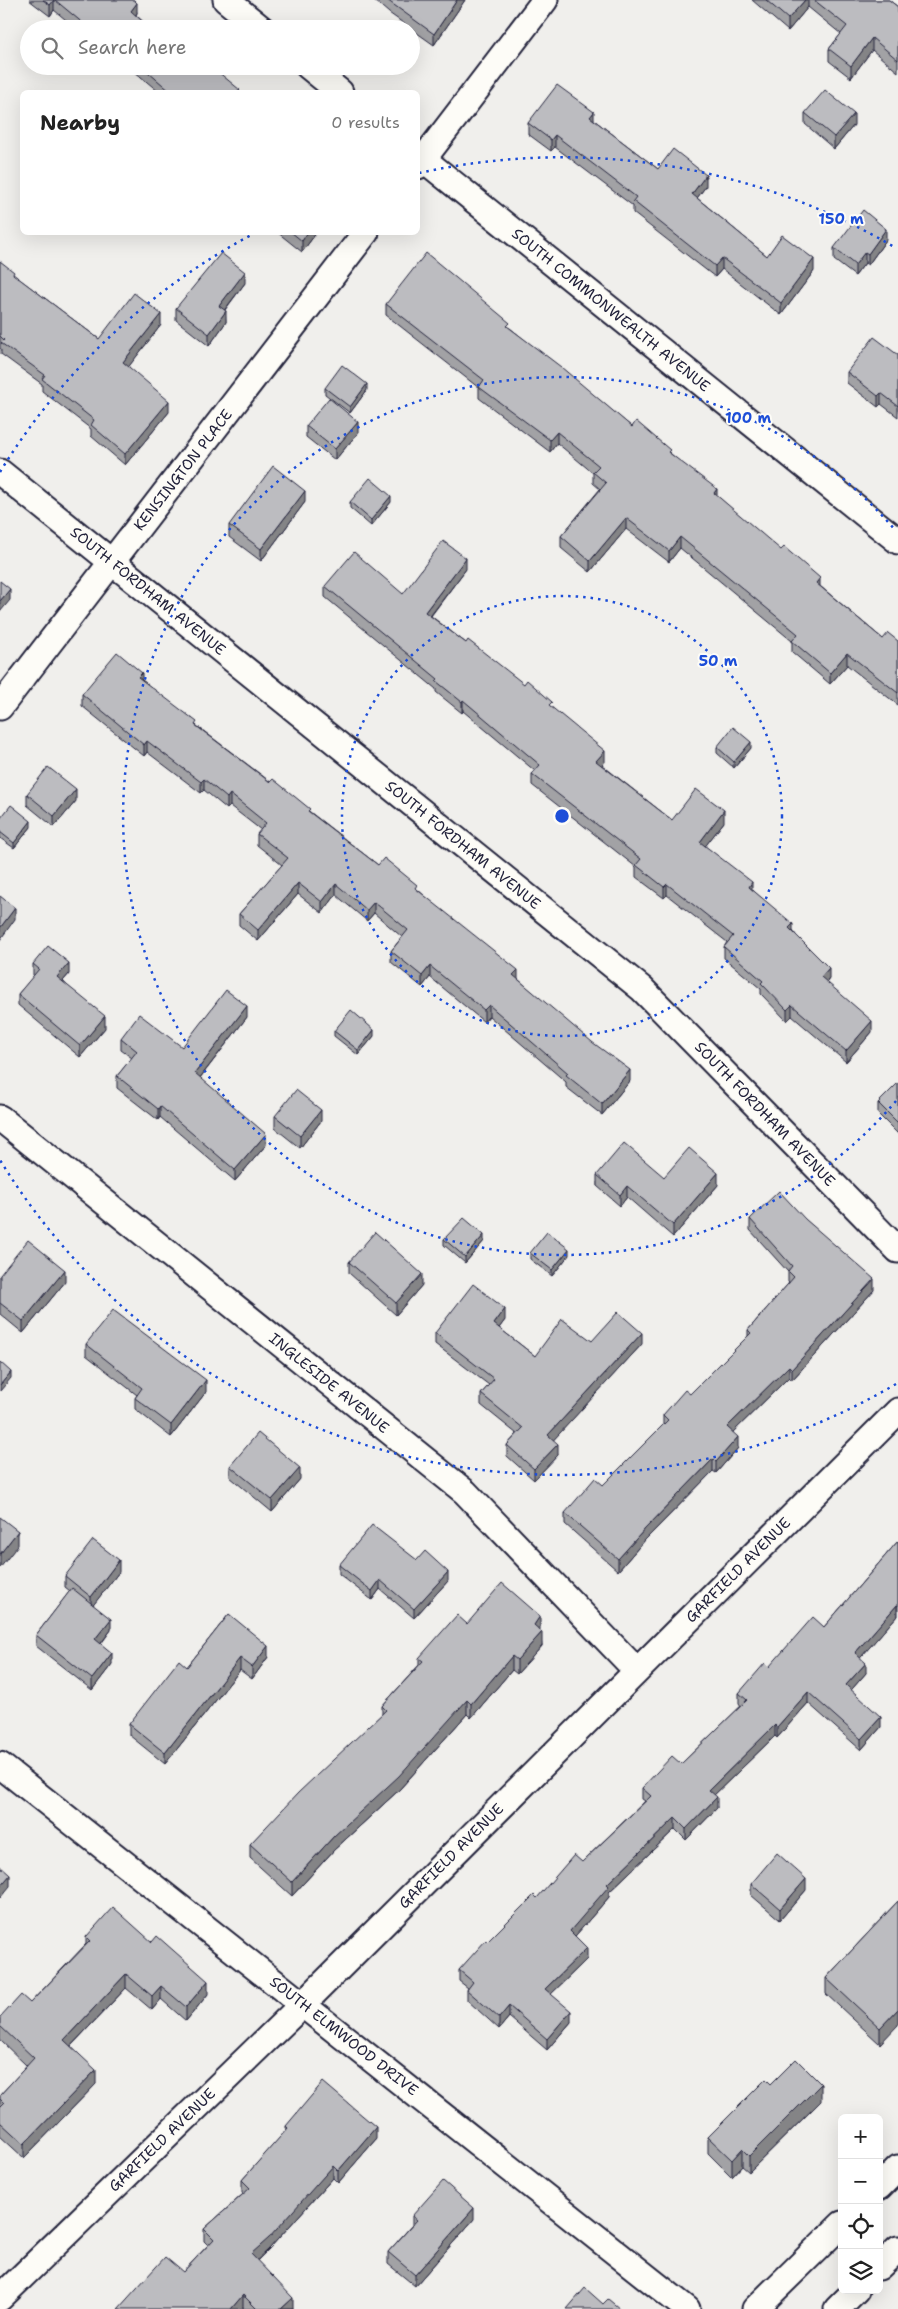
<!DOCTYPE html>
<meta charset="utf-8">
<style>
:root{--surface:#fff;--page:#f6f6f6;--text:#222;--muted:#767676;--line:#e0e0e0}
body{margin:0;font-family:"Shantell Sans",sans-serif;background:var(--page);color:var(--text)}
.controls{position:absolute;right:15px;bottom:15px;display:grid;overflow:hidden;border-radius:8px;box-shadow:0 5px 20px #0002}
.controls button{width:45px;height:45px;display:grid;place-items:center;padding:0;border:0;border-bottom:1px solid var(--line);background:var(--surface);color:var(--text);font:25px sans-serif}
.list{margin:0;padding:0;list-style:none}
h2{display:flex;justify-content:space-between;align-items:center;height:65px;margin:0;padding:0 20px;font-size:21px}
h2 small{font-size:16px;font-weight:400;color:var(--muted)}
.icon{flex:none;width:28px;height:28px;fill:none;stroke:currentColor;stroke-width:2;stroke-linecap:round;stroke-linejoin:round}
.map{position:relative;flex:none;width:898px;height:2309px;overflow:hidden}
.search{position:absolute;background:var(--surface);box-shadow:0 5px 20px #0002;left:20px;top:20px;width:400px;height:55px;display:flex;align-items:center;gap:12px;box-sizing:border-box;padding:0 18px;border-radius:28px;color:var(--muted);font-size:19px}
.panel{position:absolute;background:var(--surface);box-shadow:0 5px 20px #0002;left:20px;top:90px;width:400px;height:145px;border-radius:8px}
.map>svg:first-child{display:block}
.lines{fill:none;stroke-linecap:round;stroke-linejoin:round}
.minor-casing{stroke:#22223b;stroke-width:29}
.minor{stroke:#fdfcf7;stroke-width:25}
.wall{fill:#a2a2a5;stroke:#22223b}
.shaded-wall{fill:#848486;stroke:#22223b}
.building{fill:#bcbcc0;stroke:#22223b}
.ring{fill:none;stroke:#1d4ed8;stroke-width:2.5;stroke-dasharray:2.5 5}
.labels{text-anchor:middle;stroke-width:4;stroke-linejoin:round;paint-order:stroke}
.street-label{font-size:15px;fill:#22223b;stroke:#fdfcf7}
.centre{fill:#1d4ed8;stroke:#fdfcf7;stroke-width:2.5}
.ring-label{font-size:15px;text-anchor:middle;font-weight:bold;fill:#1d4ed8;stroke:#fdfcf7;stroke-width:4;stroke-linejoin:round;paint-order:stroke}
</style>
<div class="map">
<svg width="898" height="2309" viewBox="0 0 898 2309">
<rect width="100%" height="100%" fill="#f0efec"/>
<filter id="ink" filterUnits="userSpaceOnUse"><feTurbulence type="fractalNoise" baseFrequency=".02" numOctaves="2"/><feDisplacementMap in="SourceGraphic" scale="10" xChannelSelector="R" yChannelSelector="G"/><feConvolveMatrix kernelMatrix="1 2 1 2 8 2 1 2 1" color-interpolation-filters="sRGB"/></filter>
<g filter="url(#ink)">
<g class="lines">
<g class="minor-casing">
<path id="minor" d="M226,0l36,29
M308,66l32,26
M418,155l480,386
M418,166l127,-166
M0,472l642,517 256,261
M0,707l366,-475
M0,1118l465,374 172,179
M0,1765l687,544
M879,2187l19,-19
M879,2267l19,-18
M0,2298l303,-294 595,-593
M755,2309l87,-85
M837,2309l19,-19"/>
</g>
<use href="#minor" class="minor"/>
</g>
<path class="wall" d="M29,0h105l3,13 -1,2 15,14h-74l-23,-19 -4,6z
M374,0h91l-31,45 -45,-32z
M752,0h137l9,7v65l-26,-22 -21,28 -22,-17v-12l12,-15 -33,-27 -20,24z
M128,66h83l29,26h-81z
M805,113l49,12 -20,24 -29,-25z
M594,120l64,49 48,17 -9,12 70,58 47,15 -33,44 -59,-46 -7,8 -82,-64v-7l-78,-59 -4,4 -23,-17v-11z
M277,232h40l-15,20z
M886,240l-18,25 -3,-2 -10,13 -21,-16v-12z
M0,261l14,14 85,64 62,-14 -33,42 41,45 -44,53 -34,-29v-7l-49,-38v-7l-41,-30v-5l-1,-1z
M245,283l-20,27 1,12 -17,24 -33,-26v-12z
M386,304l124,24 122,99 38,26 47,43 103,90 63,53 15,2v64l-51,-40 -17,19 -38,-32v-11l-112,-93 -11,14 -43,-33 -36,43 -29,-24v-12l39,-47 -7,-6v-10l-36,-30 -7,9 -71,-54v-10l-93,-73z
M898,355v62l-17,-13 -3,3 -31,-24v-11z
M325,388l42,2 -17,23 -25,-19z
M306,426l52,7 -23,27 -29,-23z
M305,502l-44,59 -32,-24v-12z
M350,502h41l-20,24 -21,-18z
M466,569l-35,47 35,27 86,65 53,54 -3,3 70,55 52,2 -19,24 47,43 41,42 36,48 -2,3 45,50 -26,30 -54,-46 -5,5 -26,-27v-5l-37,-31v-11l3,-5 -60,-47 -3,3 -28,-21v-10l-104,-82v-11l3,-3 -72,-60 -1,2 -26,-21v-3l-111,-92v-11l78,8z
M142,680l55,46 113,86 68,53 39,24 101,90 112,102 -28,34 -36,-28v-5l-77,-66 -5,6 -54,-45 -8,10 -31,-25v-11l11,-14 -28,-24 -7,8 -31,-26 -14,18 -24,-19 -40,47 -19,-16v-11l43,-49 -25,-20v-11l4,-4 -31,-24 -3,3 -23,-19 -3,3 -54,-41 -3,4 -62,-50v-12z
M717,747l34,1 -17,20 -17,-15z
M27,794l49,7 -22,26 -27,-22z
M0,819l31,8 -17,21 -14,-10z
M33,964l36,10 -6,7 42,47 -25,29 -62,-52v-11l16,-18 -1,-1z
M247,1017l-47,61 66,67 -31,36 -75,-64 -2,3 -41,-32v-12l15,-18 -11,-8v-12l61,9z
M334,1031l40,5 -16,19 -24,-19z
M898,1083v51l-20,-20v-11z
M275,1116l46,5 -21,27 -25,-20z
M597,1175l67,2 54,8 -45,52 -46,-40 -7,9 -23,-20z
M750,1219h55l69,71 -82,90 -3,-3 -56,55 5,16 -22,25 -3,-2 -68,69 -27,31 -53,-47v-11l38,-28 60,-59v-11l27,-21 58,-58v-6l41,-47 -1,-1v-10l-38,-42z
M444,1239l40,2 -19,22 -21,-18z
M530,1253l39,2 -17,21 -22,-17z
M349,1262l73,23 -26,30 -47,-42z
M0,1275l65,7 -42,51 -23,-19z
M505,1320l-6,8 36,28 57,-15 50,3 -89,96 5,15 -24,25 -27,-24v-11l10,-11 -36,-29v-11l8,-9 -54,-41v-11z
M86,1344l120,48 -35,45 -36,-28v-11l2,-3 -51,-40z
M230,1466l70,13 -28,33 -42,-35z
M898,1541v75h-1l-37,42 6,15 -15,17 30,37 -20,23 -53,-47 -31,35 -2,-2 -61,59 3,13 -31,32 -11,-11 -66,63v5l-34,39 12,23 -36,35 20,28 -24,28 -38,-33 -10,12 -32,-29v-10l1,-2 -9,-7v-11l28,-28 50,-44 45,-36 63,-61 -3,-2v-11l39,-24 60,-58 -2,-3v-10l30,-26 55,-40z
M417,1560l31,21 -34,37 -34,-29 -8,11 -33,-26v-9z
M119,1572l-26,33 18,25 -10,14 11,20 -20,26 -56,-44v-11l34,-44 -5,-4v-11z
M229,1614l39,43 -16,22 -12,-9 -75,94 -36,-29v-11l58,-57z
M467,1624l73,6 2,16 -25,28 -5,-4 -41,48 -4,-4 -68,76 -65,60 -42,46 -42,-38v-14l132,-130v-8l37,-41v-7z
M751,1884l55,6 -26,30 -29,-25z
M898,1901l-18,143 -54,-50v-16z
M86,1937l122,57 -22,27 -25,-22 -9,11 -26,-22 -55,58 25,38 -72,74 -24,-22v-41l27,-29 -27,-26v-22l30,-15 56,-59z
M771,2084l50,17 -72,71 -7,-6 -10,11 -24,-24v-16z
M286,2126l90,13 -38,44 -5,-5 -64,71 -12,12 36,48h-48l-2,-2 -60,-35 25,-27 -4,-4v-12l39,-35 -1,-2v-12l44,-49z
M412,2216l62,3 -59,67 -27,-22v-12l24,-27z"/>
<path class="shaded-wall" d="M54,0v10l-4,6v-11z
M457,0h8l-31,45v-11z
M805,0h3v7l-20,24v-12z
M137,3v10l-6,8v-10z
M872,38v12l-21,28v-12z
M594,112v12l-4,-7z
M854,114v11l-20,24v-12z
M555,135v12l-4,4v-11z
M706,175v11l-14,19v-11z
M886,229v11l-18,25v-11z
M308,232h9l-15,20v-11z
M865,252v11l-10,13v-11z
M722,258v11l-7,8v-11z
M814,259v12l-33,44v-12z
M245,272v11l-26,34v-11z
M226,311v11l-17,24v-12z
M161,314v11l-38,49v-12z
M367,384v6l-17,23v-6z
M881,393v11l-3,3v-11z
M169,401v11l-44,53v-11z
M358,422v11l-23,27v-11z
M557,432v11l-7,9v-12z
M717,489v11l-3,-7z
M305,491v11l-44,59v-12z
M391,496v6l-20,24v-6z
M626,518v11l-36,43v-11z
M680,537v11l-11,14v-11z
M466,558v11l-41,54v-11z
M820,578v11l-4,-6z
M10,589v11l-10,12v-11z
M847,653v12l-17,19v-11z
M142,673v11l-4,-7z
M463,700v11l-1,2v-11z
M147,741v11l-3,4v-11z
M751,742v6l-17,20v-6z
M605,751v11l-9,10v-11z
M204,779v11l-3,3v-11z
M76,789v12l-22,26v-11z
M230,794v12l-3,3v-11z
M724,810v12l-24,31v-11z
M31,821v6l-17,21v-5z
M752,882v12l-3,-7z
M298,883v11l-40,47v-11z
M336,884v11l-14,18v-11z
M667,884v11l-3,3v-11z
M374,902v11l-7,8v-11z
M15,908v11l-15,21v-12z
M793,924v11l-4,-7z
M69,963v11l-12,14v-11z
M430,966v11l-8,10v-11z
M829,968v11l-8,9v-11z
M518,970v11l-5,-6z
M489,1005v11l-5,6v-12z
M792,1005v11l-5,5v-11z
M247,1006v11l-52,67v-11z
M105,1016v12l-25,29v-11z
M872,1021v11l-26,30v-11z
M374,1030v6l-16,19v-5z
M630,1070v11l-28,34v-11z
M160,1106v11l-2,3v-11z
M321,1110v11l-21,27v-12z
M266,1134v11l-31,36v-11z
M718,1173v12l-45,52v-12z
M627,1186v11l-7,9v-11z
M484,1235v6l-19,22v-6z
M569,1249v6l-17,21v-6z
M65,1270v12l-42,51v-12z
M422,1274v11l-26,30v-12z
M874,1279v11l-82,90v-11z
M505,1309v11l-11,15v-11z
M642,1333v11l-94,102v-11z
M789,1366v11l-62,61v-11z
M11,1372v6l-11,13v-6z
M206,1380v12l-35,45v-12z
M738,1437v11l-22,25v-11z
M558,1444v11l-24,25v-11z
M713,1459v12l-68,69 -27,31v-12l27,-30z
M300,1468v11l-28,33v-12z
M18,1531v14l-18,23v-14z
M119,1560v12l-28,36v-11z
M448,1572v9l-34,37v-9z
M380,1580v9l-8,11v-9z
M897,1605v11l-42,48v-11z
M540,1616v14l-6,9v-14z
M111,1619v11l-16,21v-12z
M542,1632v14l-25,28v-14z
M268,1646v11l-16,22v-12z
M112,1653v11l-20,26v-11z
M512,1656v14l-41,48v-14z
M240,1658v12l-75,94v-11z
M866,1663v10l-20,23v-11z
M808,1692v11l-31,35v-11z
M467,1700v14l-68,76 -65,60 -42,46v-14l42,-46z
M881,1717v10l-20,23v-11z
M775,1725v11l-66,64v-10z
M717,1797v11l-31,32v-11z
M675,1818v11l-66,63v5l-39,45v-11l37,-47z
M10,1875v11l-10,12v-11z
M806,1879v11l-26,30v-11z
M587,1948v11l-42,41v-11z
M126,1974v14l-62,65v-13z
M208,1981v13l-22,27v-14z
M161,1986v13l-9,11v-14z
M509,2006v11l-10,12v-11z
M898,2009v16l-18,19v-16z
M571,2011v11l-24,28v-11z
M96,2070v14l-72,74v-14z
M821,2084v17l-72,71v-16z
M376,2127v12l-38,44v-12z
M742,2149v17l-10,11v-17z
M333,2166v12l-64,71 -18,17v-12z
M474,2208v11l-59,67v-11z
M243,2295v12l-2,2h-10z
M293,2298v11h-12z"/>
<path class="building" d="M43,0h11l-4,5z
M55,0h79l3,3 -6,8 20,18h-61z
M387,0h70l-23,34z
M766,0h39l-17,19z
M814,0h75l9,7v53l-26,-22 -21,28 -22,-17 18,-23z
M141,66h70l29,24 -2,2h-67z
M557,85l37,27 -4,5 68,52 15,-20 33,26 -14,19 75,62 15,-21 32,24 -33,44 -59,-45 -7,8 -82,-65 3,-4 -81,-62 -4,5 -23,-17z
M825,90l29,24 -20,23 -29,-24z
M863,210l23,19 -18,25 -3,-2 -10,13 -21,-17z
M291,232h17l-6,9z
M221,253l24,19 -26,34 7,5 -17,23 -33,-26z
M426,253l84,70 -3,3 54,41 71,60 4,-6 34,29 -2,2 49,37 -3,4 67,57 3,-3 36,31 -4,5 67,56 5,-6 10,8v52l-51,-40 -17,20 -38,-32 6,-7 -118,-97 -11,14 -43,-33 -36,43 -29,-25 45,-53 -13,-11 6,-6 -42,-34 -7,8 -71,-53 5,-7 -98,-76z
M0,261l14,11 -1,2 86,65 35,-46 27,21 -38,48 46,39 -44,53 -34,-29 3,-5 -52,-41 3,-4 -44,-32 3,-3 -4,-4z
M874,337l24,18v51l-17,-13 -3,3 -31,-24z
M342,365l25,19 -17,23 -25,-19z
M329,398l29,24 -23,27 -29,-23z
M273,466l32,25 -44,58 -32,-24z
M370,478l21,18 -20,24 -21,-18z
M443,541l23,17 -41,54 41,31 2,-3 56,44 3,-4 25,22 -3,3 56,46 -9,10 76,59 24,-31 28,21 -24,32 52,40 -3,5 44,37 -4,4 40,40 -8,9 51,44 -26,30 -54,-46 -5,5 -26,-27 2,-2 -39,-34 9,-11 -66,-52 -3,3 -28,-22 5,-6 -109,-85 8,-9 -77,-65 -1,2 -26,-21 2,-2 -113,-93 29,-34 49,42z
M0,581l10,8 -10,12z
M117,652l25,21 -4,4 59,45 -2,3 75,57 3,-3 37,30 -2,2 70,54 6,-7 33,27 -2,3 103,82 -5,5 79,67 38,28 -28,34 -36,-29 2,-2 -79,-68 -5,5 -54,-44 -8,10 -31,-25 17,-21 -34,-28 -7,8 -31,-26 -14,18 -24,-19 -40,47 -19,-16 49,-56 -31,-24 9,-11 -36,-29 -3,4 -23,-19 -3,3 -54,-41 -3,4 -62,-51z
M733,727l18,15 -17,20 -17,-15z
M48,767l28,22 -22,27 -27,-22z
M11,805l20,16 -17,22 -14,-11v-13z
M0,896l15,12 -15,20z
M48,946l21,17 -12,14 48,39 -25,30 -62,-52 21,-25 -6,-5z
M226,990l21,16 -52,67 71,61 -31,36 -75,-64 -2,3 -41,-33 20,-25 -16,-13 18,-24 43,33z
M351,1010l23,20 -16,20 -24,-19z
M898,1083v40l-20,-20z
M296,1090l25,20 -21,26 -25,-20z
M624,1143l40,34 25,-29 29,25 -45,52 -46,-39 -7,9 -23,-20z
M779,1191l26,28 69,60 -82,90 -3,-3 -62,61 11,10 -22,25 -3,-3 -68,70 -27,30 -53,-46 30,-35 8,7 65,-65 -5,-5 22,-25 5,4 61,-61 -3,-3 46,-53 -6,-6 4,-5 -42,-47z
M464,1218l20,17 -19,22 -21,-18z
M375,1232l47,42 -26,29 -47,-41z
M547,1232l22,17 -17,21 -22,-17z
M28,1240l37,30 -42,51 -23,-18v-28z
M473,1284l32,25 -11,15 41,32 27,-37 30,22 26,-29 24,21 -94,102 10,9 -24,25 -27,-24 16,-17 -42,-34 13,-15 -59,-46z
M113,1310l93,70 -35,45 -36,-27 7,-10 -56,-44z
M0,1362l11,10 -11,13z
M258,1433l42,35 -28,32 -42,-34z
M0,1517l18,14 -18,23z
M372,1525l45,35 8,-9 23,21 -34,37 -34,-29 -8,11 -33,-26z
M93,1540l26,20 -28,37 -26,-21z
M898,1541v65l-1,-1 -42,48 11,10 -20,22 35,32 -20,22 -53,-47 -31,35 -2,-2 -66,65 8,7 -31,32 -11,-11 -68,66 2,2 -39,45 17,17 -42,41 26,22 -24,28 -38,-33 -10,12 -32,-28 6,-8 -14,-12 27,-30 1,2 47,-47 3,3 37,-43 8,7 69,-66 -9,-8 30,-32 9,8 66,-64 -8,-7 26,-30 4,4 44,-50 11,10z
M502,1583l38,33 -6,9 8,7 -25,28 -5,-4 -41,48 -4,-4 -68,76 -65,60 -42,46 -42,-38 48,-51 88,-83 -4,-4 41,-45 -4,-3 38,-43 10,9z
M72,1588l39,31 -16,20 17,14 -20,26 -56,-44z
M229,1614l39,32 -16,21 -12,-9 -75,95 -36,-29 50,-64 8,7z
M777,1853l29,26 -26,30 -29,-25z
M0,1866l10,9 -10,12z
M898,1901v108l-18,19 -54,-50z
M113,1907l39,35 5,-6 51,45 -22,26 -25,-21 -9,10 -26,-22 -62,66 32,30 -72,74 -24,-22v-15l4,-4 -4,-4v-4l34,-37 -34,-32v-8l21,-23 9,8 60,-62 -4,-4z
M796,2059l25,25 -72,72 -7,-7 -10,11 -24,-23 58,-58 5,5z
M323,2082l53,45 -38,44 -5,-5 -64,72 -18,16 42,44 -12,11h-24l-14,-14 -12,14h-113l47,-52 18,15 31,-33 -10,-10 46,-41 -8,-8 46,-52 -2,-2z
M443,2181l31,27 -59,67 -27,-23 29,-32 -5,-4z
M585,2288l18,16 5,-5 12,10h-53z"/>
</g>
<g class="ring">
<circle cx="562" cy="816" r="220"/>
<path d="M896 1101A439 439 0 1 1 896 531"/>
<path d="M896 1384A659 659 0 0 1 0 1160M0 472A659 659 0 0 1 253 234M419 173A659 659 0 0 1 896 248"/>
</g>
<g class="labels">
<g class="street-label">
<text transform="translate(611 310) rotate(39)" y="5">SOUTH COMMONWEALTH AVENUE</text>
<text transform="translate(183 470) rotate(-52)" y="5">KENSINGTON PLACE</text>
<text transform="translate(148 591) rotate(39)" y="5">SOUTH FORDHAM AVENUE</text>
<text transform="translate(463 845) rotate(39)" y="5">SOUTH FORDHAM AVENUE</text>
<text transform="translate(765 1114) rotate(46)" y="5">SOUTH FORDHAM AVENUE</text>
<text transform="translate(329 1383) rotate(39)" y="5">INGLESIDE AVENUE</text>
<text transform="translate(738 1570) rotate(-45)" y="5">GARFIELD AVENUE</text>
<text transform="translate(451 1856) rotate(-45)" y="5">GARFIELD AVENUE</text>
<text transform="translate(344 2036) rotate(38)" y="5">SOUTH ELMWOOD DRIVE</text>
<text transform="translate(162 2140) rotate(-44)" y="5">GARFIELD AVENUE</text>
</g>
</g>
<circle cx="562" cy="816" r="8" class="centre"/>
<g class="ring-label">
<text x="841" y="224">150 m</text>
<text x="748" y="423">100 m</text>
<text x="718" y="666">50 m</text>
</g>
</svg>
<div class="controls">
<button>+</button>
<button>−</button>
<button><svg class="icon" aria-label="locate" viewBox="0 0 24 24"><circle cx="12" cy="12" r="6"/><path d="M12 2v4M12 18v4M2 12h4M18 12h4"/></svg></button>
<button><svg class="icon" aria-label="layers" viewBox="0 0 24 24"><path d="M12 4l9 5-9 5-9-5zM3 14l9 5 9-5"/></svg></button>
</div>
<div class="search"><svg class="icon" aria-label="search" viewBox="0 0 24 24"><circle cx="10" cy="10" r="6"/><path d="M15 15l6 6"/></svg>Search here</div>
<section class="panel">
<h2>Nearby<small>0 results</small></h2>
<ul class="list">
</ul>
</section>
</div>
